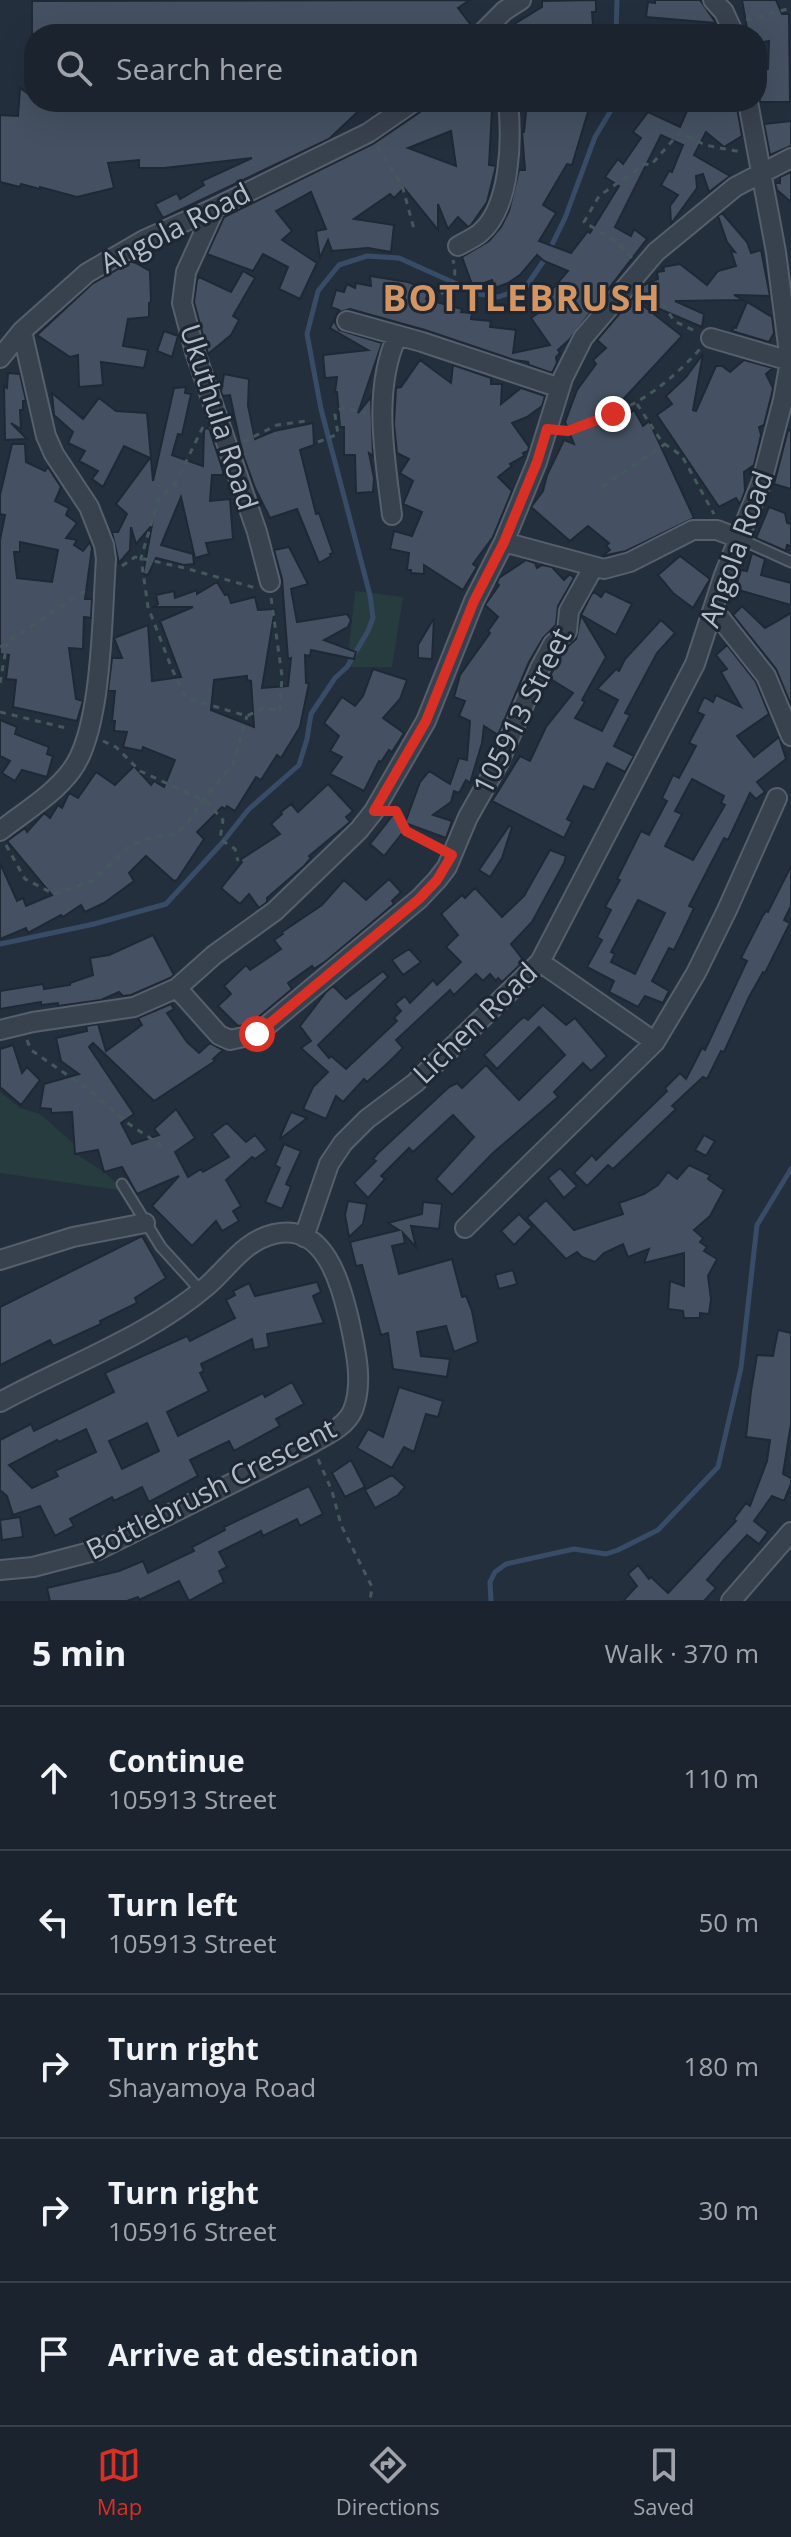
<!DOCTYPE html>
<meta charset="utf-8">
<style>
:root{--surface:#1b232e;--page:#282f3a;--text:#f1f3f6;--muted:#a0a4aa;--line:#39404a;--accent:#d93025}
body{margin:0;font-family:"Open Sans",sans-serif;background:var(--page);color:var(--text)}
.stop{position:absolute;width:24px;height:24px;margin:-18px;border:6px solid #d93025;border-radius:50%;background:#fff}
.stop.end{background:#d93025;border-color:#fff;box-shadow:0 2px 8px #0008}
.list{margin:0;padding:0;list-style:none}
h2{display:flex;justify-content:space-between;align-items:center;height:104px;margin:0;padding:0 32px;font-size:34px}
h2 small{font-size:26px;font-weight:400;color:var(--muted)}
.list li{display:grid;grid-template-columns:52px 1fr auto;gap:24px;align-items:center;box-sizing:border-box;height:144px;padding:0 32px;border-top:2px solid var(--line)}
.list b{display:block;font-size:30px;white-space:nowrap}
.list p{margin:0;font-size:26px;white-space:nowrap;color:var(--muted)}
.list em{font-size:26px;font-style:normal;color:var(--muted)}
.icon{flex:none;width:44px;height:44px;fill:none;stroke:currentColor;stroke-width:2;stroke-linecap:round;stroke-linejoin:round}
.map{position:relative;flex:none;width:791px;height:1601px;overflow:hidden}
.search{position:absolute;background:var(--surface);box-shadow:0 8px 32px #0002;left:24px;right:24px;top:24px;height:88px;display:flex;align-items:center;gap:20px;box-sizing:border-box;padding:0 28px;border-radius:32px;color:var(--muted);font-size:30px}
.sheet{height:824px;background:var(--surface)}
nav{display:flex;justify-content:space-around;align-items:center;box-sizing:border-box;height:112px;border-top:2px solid var(--line);background:var(--surface);font-size:22px;color:var(--muted)}
nav a{display:grid;justify-items:center;gap:4px}
nav .on{color:var(--accent)}
.map>svg:first-child{display:block}
.green{fill:#263c3f}
.lines{fill:none;stroke-linecap:round;stroke-linejoin:round}
.stream{stroke:#394c67;stroke-width:5}
.building{fill:#455162;stroke:#1f2835;stroke-width:2;fill-rule:evenodd}
.lane-casing{stroke:#565f6c;stroke-width:13}
.street-casing{stroke:#565f6c;stroke-width:22}
.path{stroke:#44595c;stroke-width:3;stroke-dasharray:6 6;stroke-linecap:butt}
.lane{stroke:#38414e;stroke-width:9}
.street{stroke:#38414e;stroke-width:18}
.route{stroke:#d93025;stroke-width:10}
.labels{text-anchor:middle;stroke-width:6;stroke-linejoin:round;paint-order:stroke}
.street-label{font-size:28px;fill:#b4bcc9;stroke:#1d2633}
.district-label{font-size:36px;font-weight:bold;letter-spacing:2px;fill:#d59563;stroke:#1d2633}
</style>
<div class="map">
<svg width="791" height="1601" viewBox="0 0 791 1601">
<rect width="100%" height="100%" fill="#242f3e"/>
<path class="green" d="M355,591l48,6 -11,70h-45z
M0,1092l20,16 20,6 34,30 2,10 28,18 22,19 -126,-18z"/>
<g class="lines">
<path class="stream" d="M616,34l1,-34
M0,944l94,-20 72,-20 56,-61 26,-33 51,-45 8,-26 4,-25 24,-36 12,-11 21,-36 5,-13 -3,-23 -49,-186 -14,-75 11,-43 21,-26 28,-9 32,2 80,36 19,3 27,-9 20,-29 20,-41 30,-81 21,-35
M491,1601l-1,-19 5,-10 11,-8 68,-15 32,5 12,-4 40,-20 60,-63 23,-99 16,-143 34,-56"/>
</g>
<path class="building" d="M470,0l-12,8 13,17 -11,9h-319l-25,-6v6h-84v-33z
M596,0v12h-4l1,13h-15l2,9h-82l44,-27v-6z
M655,0h45l16,23 -70,-6 2,-15 7,1z
M742,0h34l6,14h7l1,88h-30l-3,-31 11,-2 1,-28 -12,2v-9h-9z
M20,88l14,10v4h358l-18,12 -9,-9 -36,34 -166,79 -8,-14 22,-11 3,6 24,-14 -2,-4 50,-23 -88,10h-25v-8l-31,3 6,25 -37,9 -37,-10v2l-19,-5 -1,3 -20,-5v-67l18,1z
M425,102h65l2,8 -3,55 7,1 -9,36 -16,23 -3,2 -10,-10 -10,12 -10,-25v26l-34,-42 -10,10 -4,-4 -36,25 40,6 -3,27 -23,-4 -36,3 -4,-11 -8,18 -4,-27 10,-2 -15,-37 -35,19 16,20 -10,9 35,23 -17,36 -21,-10 9,-22 -25,-13 -10,17 -46,-17 17,-37 149,-73 47,-32zM451,131l5,35 -48,-18z
M527,102h64l-19,63 -5,-1 -24,41 13,8 -17,28 32,12 17,-22 2,2 29,-47 -14,-9 13,-18 5,5 18,-26 -8,-6 15,-20 32,15 11,-25h45l6,34 -18,11 -18,-15 -12,23 36,21 -21,16 -6,-18 -7,2 1,12 -26,36 -1,-18 8,-11 -17,-10 8,-14 3,1 11,-27 -22,-10 -46,92 16,9 3,-7 13,10 -78,101 -11,10 2,3 -4,4 1,6 -5,10 -23,-8 -1,-3 -14,-2 -89,-30 -75,-21 -11,3 -4,11 4,7 43,13 -24,70 13,-16 2,59 -4,-3 5,25 -1,14 -17,1 -1,-38h-11v-28h-4l-3,-35h-2l2,-15 -12,1 -2,-23 45,-5 -38,-22 9,-18 -8,-3 5,-17 8,2 3,-8 8,4 1,-5 15,3 -1,-10 38,6 21,8 -3,9 36,10 -1,3 11,1 -1,6 20,2 -1,6 26,3 -3,23 37,-8 -19,-27 10,-7 6,-7 -4,-4 25,-29 -24,-10 -7,-6 -17,20 -12,8 -13,5 -3,-8 -19,7 -11,-30 27,-16 12,-14 8,-16 10,-41h6l-3,-38h2z
M791,121v25l-21,9 -6,-31z
M791,172v30l-14,-12 -2,-7h5v-6z
M722,213l25,29 4,11 10,-3 9,46 -36,-1 9,5 -68,1 29,13 -2,13 -59,-25 -2,2 41,32 -80,86 6,7 26,-19 9,16 6,-5 45,97 -68,33 -24,5 8,-6 -4,-4 3,-3 -21,-17 -18,15 -39,-34 12,-16 4,-16 17,-35 10,4 -9,-22 12,-32 19,-26 -3,-4 13,-12 -9,-8 47,-55 14,-6 -1,-7 7,-1 -1,-4 17,-3 27,21 11,-14 18,-5 -5,-15 4,1 -8,-10 -9,-26z
M132,261l18,10 1,31 -2,1v14l-21,2 -5,27 25,4 -4,18 -43,-6 2,23 -24,2 -1,-32 -8,2 -33,-22 55,-51z
M243,271l12,7 -22,38 6,4 -8,15 -23,19 -14,-52 3,-22 2,-3 32,15z
M747,302l25,15 2,16 -5,9 -37,-11 2,-4 2,1z
M164,331l14,5 -6,21 -15,-6z
M703,354l-10,56 3,1 20,-45h6l8,6 14,-12 29,8 -7,6 7,14 -2,9 -7,28 -5,2 2,8 -7,30 -10,7 1,19 -5,13 -4,-6 -17,9 -62,-92 15,-11 -6,-8 20,-19z
M420,360l31,23 2,-18 38,13v6h11l-1,20 20,-16 24,8 -3,10 -15,11 -15,6 17,24 -1,4 -5,2 1,3 -14,8 2,2 -14,11 14,14 -19,46 -20,27 4,3 -14,23 -39,-25v9l-13,-1v-3h-4l2,-17 -19,-4 4,-18 18,5 10,-24 -19,-8 10,-23 -13,-8 9,-14 -12,-6 -3,-29 2,-36 5,-1z
M8,373l12,1 6,27h-3v9h-3l1,19 -10,-6 16,16 -22,1 -1,-54 3,2z
M224,374l25,5 -1,27 7,33 19,-8 39,-8 1,22 -14,5 16,64 3,-1 14,40 -3,1 1,2 -12,7 -22,-54 -27,9 -15,-30 -13,-36 -12,-57 -7,1 -2,-4z
M186,387l-1,6 6,1 -9,41 -4,-1 -6,21 31,11 1,-37 5,-1 14,43v4h-11l-2,26 20,-2 3,40 -27,4 3,11 -14,4 -14,-61 -20,48 32,9 1,10 -10,1 -28,-7 -8,17 -5,-1 9,-49 -16,19 -5,-17 -1,23 -11,13 -7,-31h6l9,-18 -11,-10 34,-46 -26,-12 -21,41 -11,-8 6,-8 -19,-10 6,-10 -17,-8 5,-11 -19,-17 -2,-22 31,26 16,-21 17,13 31,2 6,68 21,-93z
M788,430l3,1v58l-17,-5z
M12,444h13l1,18 19,9 3,-4 13,20 -6,14 14,7 -3,7 11,8 -11,15 11,2 -3,5 9,6 7,-9 2,6 -7,51h7l-1,19 -7,-1 -1,32 -14,-1 7,51 7,2 -6,20 -64,-14 3,-27 -10,-1 3,-24 -9,-1v-114l5,-25 -5,-1v-19zM20,542l38,8 -6,32 -35,-4 -3,-26h6z
M769,507l16,6 2,10 4,1v22l-4,-1 -1,6 -30,-13z
M289,547l19,37 -17,5 6,33 50,-8 4,6 -3,7 -24,13 32,12 -2,7 -43,-9 -1,6 -5,-1 1,28h3l-9,44 -19,31 -4,-3 -16,25 -5,-3 -21,34 -8,-5 -2,3 -3,-2 -25,25 7,7 -27,41 -3,1 -28,-25 -17,17 5,8 -30,22 -19,9 -4,-7 -18,12 -2,-2 -33,18 -2,-5 -26,11v-76l17,38 6,-3 3,8 26,-11 -45,-54 18,-13 2,4 17,-19 6,5 8,-13 4,3 7,-15 9,5 18,-26 19,13 19,-19 17,19 3,-4 10,6 11,-27 -32,-13 -1,4 -19,-4 4,-15 -13,-1 1,-10h-3l3,-30h-7l4,-33h10l-8,-20 34,-13 4,56 29,-4 -21,-56 33,-14h-39l4,-3 -2,-9 18,-4 1,7 22,-8v4l20,-12 8,13 3,-1 3,9 24,-6 3,13 17,-1 -13,79 26,-2 3,-28 -3,1 -6,-80 -8,-29zM247,676v4l4,1 3,46 -43,-17 3,-30z
M752,553l13,6 -4,16 30,8v22l-56,-16 6,-19 6,1z
M680,556l30,23 -17,29 -20,-15 -15,-18z
M526,560l9,3 2,5 5,-3 10,2 12,13 6,-6 4,4 -16,28 -2,19 -13,13 -14,24 -31,73 -14,-9 -2,17 -12,40 -4,-3 -7,13 -5,-2 -3,11 -18,13 19,6 -6,17 -41,-15 15,-41 9,-11 21,13 9,-26 8,2 3,-39 -11,-5 6,-15 -11,-4 6,-22 30,-42 -2,-2 10,-14 -13,-12 14,-20 -2,-2 2,-5z
M605,591l27,13 -16,31 -35,-20 25,42 -24,43 3,2 -10,16 27,13 16,-31 -21,-11 19,-20 3,2 6,-12 36,-39 14,13 -18,20 -32,60 5,2 -16,31 20,10 -9,16 -18,-9 -13,27 -10,-4 -17,33 5,3 -8,16 -72,-37 28,-45 10,5 16,-34 27,-34 -24,-15 14,-27 13,-12 5,-24 10,-20 3,-3 7,5z
M742,606l23,22 26,-15v92l-15,-36 -43,-54z
M434,618l-2,41 -14,-1v-13z
M727,645l29,37 13,32 -32,22 17,21 25,-20 7,22 -29,23 8,10 -9,7 -6,-6 -22,47 -4,-2 -35,68 5,2 -7,15 -13,27 -5,-2 -17,33 17,10 -6,12 -18,-7 -7,11 -29,-15 5,-11 -27,-14 15,-27 -5,-3 14,-27 -6,-3 15,-27 -3,-1 24,-48 8,4 18,-34 -5,-3 11,-23 6,3 17,-32 -7,-3 15,-28 -7,-3 7,-15 9,5 3,-7 25,12 -20,-35 6,-3 -11,-14zM692,779l32,17 -3,7 4,2 -32,55 -28,-14 17,-32 -7,-3zM638,900l27,13 -30,61 -24,-12 4,-8 -4,-2z
M373,669l34,11 -7,19 -17,19 21,15 -12,19 -3,-2 -8,12 -2,-1 -15,30 -34,-17 12,-17 -12,-6 9,-15 -15,-13 18,-26 13,9 8,-10z
M0,720l17,7 -2,7 34,13 -2,7 6,2 -6,21 -25,-7 -7,11 -13,-8 8,-12 -10,-5z
M328,784l25,27 -7,6 4,5 -41,34 2,2 -7,8 -37,32v4l-8,6 -10,-14 -9,10 -19,-16 21,-26 -2,-2 40,-26 -9,-10 11,-10 -1,-2 10,-8 7,8z
M393,815l15,11 -24,30 -14,-12z
M509,826l3,1 -10,31 -12,19 -11,-7z
M550,850l16,6 -2,7 -32,59 -21,22 13,17 -22,21 -4,-4 -2,3 -6,-7 -7,7 -7,-7 -22,21 -4,-5 -54,50 7,8 -13,13 -23,21 -3,-3 -21,23 -7,-6 -10,23 -23,-10 10,-22 15,-15 -27,-24 10,-7 -11,-15 26,-34 7,-6 13,13 37,-28 5,6 -70,68 11,13 2,-2 15,13 51,-48 -3,-3 7,-7 -6,-7 10,-8 5,7 23,-23 4,5 24,-23 -15,-15 12,-12 -17,-21 21,-19 3,3 10,-10 27,29 22,-21z
M791,866v40l-7,14 6,3 -25,50 -2,-1 -14,25 -25,55 -3,-1 -14,28 -4,-2 -31,29 4,3 -63,60 -5,-4 -21,21 -13,-13 18,-18 4,5 71,-69 -2,-3 15,-15 6,6 16,-31 3,2 42,-89 -6,-3 21,-41 4,-6 2,1z
M389,879l12,13 -9,9 2,3 -68,57 -12,8 -2,-3 -24,17 4,6 -37,31 -2,-2 -4,6 -11,2 -20,-20 13,-12 -7,-8 22,-21 4,5 31,-21 -7,-9 9,-6 -1,-2 40,-27 22,-25 22,20z
M153,935l21,40 -4,3 -39,17 -8,1 -4,-4 -18,8 -43,6v-3l-17,2v-3l-41,7v-18l43,-7 1,5 26,-4v-2l23,-8 -3,-17 19,-3z
M409,949l12,13 -18,13 -11,-15z
M171,1004l3,5 -7,4 20,29 12,11 11,-10 13,7 -10,9 2,2 -61,40 -61,-58 -4,4 45,67 -13,9 11,21 27,-9 -5,-6 22,-20 19,29 -20,14 13,25 13,-8 2,3 26,-15 -17,-23 13,-10 2,-1 19,19 9,-7 12,15 -12,9 -3,-2 -26,23 15,26 -8,5 6,10 -17,10 -6,-10 -24,25 -40,-40 27,-30 -42,18 -15,-27 -18,5 -6,-22 -23,4 -3,-42 -21,1v-4l-11,-1 4,-24 35,-10 -18,-13 -5,-23 31,-7 -1,-5 12,-2 8,27 36,-26 -4,-7z
M543,1005l23,20 9,-7 32,38 -16,15 -8,-8 -29,29 4,5 -65,56 -41,42 -16,-16 38,-42 -21,-22 -40,37 -4,-4 -28,28 4,3 -17,19 -14,-15 22,-22 -3,-2 5,-6 71,-66 8,-4 5,5 24,-23 33,35 46,-45 -26,-28 -42,42 -13,-14 35,-34 5,-4 4,3z
M13,1045l9,28 5,-6 13,13 -19,25 -21,-18v-38z
M291,1112l16,6 -28,22z
M704,1135l11,6 -9,15 -11,-6z
M284,1144l17,7 -15,33 5,3 -9,22 -17,-7 15,-34 -5,-3z
M689,1165l21,10 -2,4 16,11 -14,26 -16,14 9,8 -3,4 7,5 -3,4 13,8 -9,17 3,23 -2,15 -9,-1v5h-16l-1,-7 -15,-2 2,-28 14,5v-33l-40,10 5,-14 -21,8 -5,-13 -19,9 -9,9 -13,-5 -5,-5 -11,7 -39,-41 19,-18 28,30 49,-16 -4,-11 25,-9 14,-9 10,-13 9,7z
M560,1168l17,18 -13,12 -16,-20z
M348,1201l19,3 -4,20 -14,13 -4,-22z
M423,1202l19,2 -3,25 -28,-3 5,21 -13,-14 2,10 -13,3 7,28 53,-15 10,38 4,-1 6,15 6,31 -24,10 -8,-26 -29,6 4,24 29,3 -3,18 -54,-8 -5,-36 -7,2 -19,-70 -6,1 -6,-24 49,-12 -11,-7 34,-9z
M519,1214l13,13 -18,18 -13,-14z
M142,1236l24,42 -31,20 2,5 -37,18 1,3 -48,22 -3,-6 -50,25v-58z
M513,1270l4,14 -18,5 -4,-14z
M317,1282l4,10 -8,4 11,27 -57,11 2,13 -15,3 -2,-11 -51,25 3,7 -4,2 9,18 -42,21 11,24 85,-43 2,4 27,-15 12,22 -28,15 4,7 -46,25 -5,-10 -39,19 8,16 -49,26 -7,-15 -28,14 -2,-4 -42,22 4,7 -19,10 -15,-30 -27,9 -6,-19 -7,-6v-50l31,-16 3,7 80,-39 -9,-19 82,-37 3,5 45,-23 -9,-18 9,-5 -2,-4 16,-8 6,13zM147,1423l12,28 -37,18 -13,-28zM86,1429l10,23 -41,19 3,5 -26,12 -23,-23 48,-25 2,2z
M778,1330l13,3v91l-8,50 8,4v6l-7,17 -12,-5 -18,25 14,11 -9,12 -12,-9 -24,26 -16,19 9,8 -12,13h-81l14,-15 -9,-12 10,-9 11,14 2,-2 17,16 68,-72 -2,-2 12,-16 4,3 17,-45 3,-21 -24,-3 5,-46 6,-36 16,1z
M399,1387l44,14 -5,16 -12,-3 -12,38 -10,-5 -12,21 -35,-20 11,-19 15,8z
M351,1460l14,27 -20,10 -13,-24z
M392,1475l13,12 -7,8 -23,13 -10,-18z
M309,1486l14,28 -23,12 -3,-7 -34,17 -2,-5 -42,21 8,15 -8,4 5,11 -35,19 -10,-20 -40,19 -1,-3 -11,4h-77l-3,-13 72,-17 24,-10 5,12 46,-22 -2,-4 33,-17 -1,-3z
M20,1517l3,20 -21,3 -2,-20z"/>
<g class="lines">
<g class="lane-casing">
<path id="lane" d="M738,538l53,24
M122,1184l39,63 40,44"/>
</g>
<g class="street-casing">
<path id="street" d="M713,0l11,12 10,22
M481,34l23,-23 17,-11
M215,208l-29,64 -4,31 13,49 62,180 13,50
M458,246c7,-4 16,-8 22,-13 31,-26 32,-94 28,-131
M347,321l75,21 138,46
M711,338l79,23
M0,358l22,-27 65,-58 57,-33 71,-32 153,-75 45,-31
M392,515c-7,-58 -20,-123 5,-179
M504,542l100,27 26,-7 63,-32h24l21,8
M713,609l53,67 25,60
M0,831c24,-19 52,-35 71,-60 32,-41 31,-159 35,-212l-2,-14 -15,-38 -35,-53 -8,-18 -24,-105
M540,962l115,80
M177,988l42,47 11,5 27,-6 162,-135 18,-19 10,-13 21,-50 31,-55 41,-94 13,-24 14,-13 2,-20 24,-43
M0,1030l33,-8 101,-15 43,-19 37,-33 61,-44 84,-81 15,-19 52,-90 48,-120 30,-59 33,-80 26,-84 20,-40 73,-86 79,-65 56,-29
M465,1228l190,-186 41,-69 31,-63 50,-112
M304,1237l25,-73 14,-21 24,-24 48,-36 125,-121 155,-298 29,-89 38,-94 21,-81 7,-39 -14,-109 -28,-150
M0,1260l73,-23 72,-14
M0,1402c68,-37 149,-66 207,-116 22,-19 37,-45 67,-52 51,-12 66,49 75,85 6,28 15,63 4,91 -7,17 -27,25 -42,34l-213,106 -65,17 -33,3
M731,1601l60,-69"/>
</g>
<path class="path" d="M746,20l45,-12
M377,146l25,39 12,44
M632,258l-15,-16 -33,-20 15,-26 46,-32 6,1 29,-33 25,13 36,7
M650,283l24,38 21,10
M441,294c14,-8 16,-19 12,-34
M637,404l25,38 20,14 32,58
M203,427l-28,57 -16,14 -18,60 7,49 24,62 14,29 61,18 18,-9 15,5 2,-36 -11,-79
M563,430l5,1c61,-22 88,-34 133,-83
M243,442l34,-17 29,-4
M318,442l20,-8 -3,-19 2,-5 7,-2 22,5
M602,487l63,-43
M122,566l13,-9 50,11 71,20
M0,647l89,-59
M0,683l7,-40
M0,712l70,17
M103,741l13,6 24,24 67,31 16,18 -3,19 15,10 3,12
M393,811h3l10,20 32,16
M6,845l19,34 29,15 38,-13 39,-36 25,-9 17,-1 13,-10 17,-25 30,-36 14,-48
M27,1040l4,10 61,42 34,30 39,26
M318,1459l14,32 9,34 31,62 -2,14"/>
<use href="#lane" class="lane"/>
<use href="#street" class="street"/>
</g>
<g class="lines">
<path class="route" d="M257,1034l162,-135 18,-19 15,-25 -46,-24 -10,-20h-22l52,-90 48,-120 30,-59 33,-80 10,-33 21,2 45,-17"/>
</g>
<g class="labels">
<g class="street-label">
<text transform="translate(175 228) rotate(-27)" y="10">Angola Road</text>
<text transform="translate(219 417) rotate(72)" y="10">Ukuthula Road</text>
<text transform="translate(736 549) rotate(-70)" y="10">Angola Road</text>
<text transform="translate(522 711) rotate(-63)" y="10">105913 Street</text>
<text transform="translate(475 1023) rotate(-44)" y="10">Lichen Road</text>
<text transform="translate(211 1489) rotate(-27)" y="10">Bottlebrush Crescent</text>
</g>
<g class="district-label">
<text x="522" y="311">BOTTLEBRUSH</text>
</g>
</g>
</svg>
<div class="stop" style="left:257px;top:1034px"></div>
<div class="stop end" style="left:613px;top:414px"></div>
<div class="search"><svg class="icon" aria-label="search" viewBox="0 0 24 24"><circle cx="10" cy="10" r="6"/><path d="M15 15l6 6"/></svg>Search here</div>
</div>
<section class="sheet">
<h2>5 min<small>Walk · 370 m</small></h2>
<ul class="list">
<li><svg class="icon" aria-label="ahead" viewBox="0 0 24 24"><path d="M12 20V5M6 11l6-6 6 6"/></svg><div><b>Continue</b><p>105913 Street</p></div><em>110 m</em></li>
<li><svg class="icon" aria-label="left" viewBox="0 0 24 24"><path d="M17 20v-9H6M10 6l-5 5 5 5"/></svg><div><b>Turn left</b><p>105913 Street</p></div><em>50 m</em></li>
<li><svg class="icon" aria-label="right" viewBox="0 0 24 24"><path d="M7 20v-9h11M14 6l5 5-5 5"/></svg><div><b>Turn right</b><p>Shayamoya Road</p></div><em>180 m</em></li>
<li><svg class="icon" aria-label="right" viewBox="0 0 24 24"><path d="M7 20v-9h11M14 6l5 5-5 5"/></svg><div><b>Turn right</b><p>105916 Street</p></div><em>30 m</em></li>
<li><svg class="icon" aria-label="arrive" viewBox="0 0 24 24"><path d="M6 21V4h12l-3 4 3 4H6"/></svg><div><b>Arrive at destination</b></div></li>
</ul>
</section>
<nav>
<a class="on"><svg class="icon" aria-label="map" viewBox="0 0 24 24"><path d="M3 6l6-2 6 2 6-2v14l-6 2-6-2-6 2zM9 4v14M15 6v14"/></svg>Map</a>
<a><svg class="icon" aria-label="directions" viewBox="0 0 24 24"><path d="M12 3l9 9-9 9-9-9zM9 14v-3h6M13 9l2 2-2 2"/></svg>Directions</a>
<a><svg class="icon" aria-label="saved" viewBox="0 0 24 24"><path d="M7 4h10v16l-5-4-5 4z"/></svg>Saved</a>
</nav>
